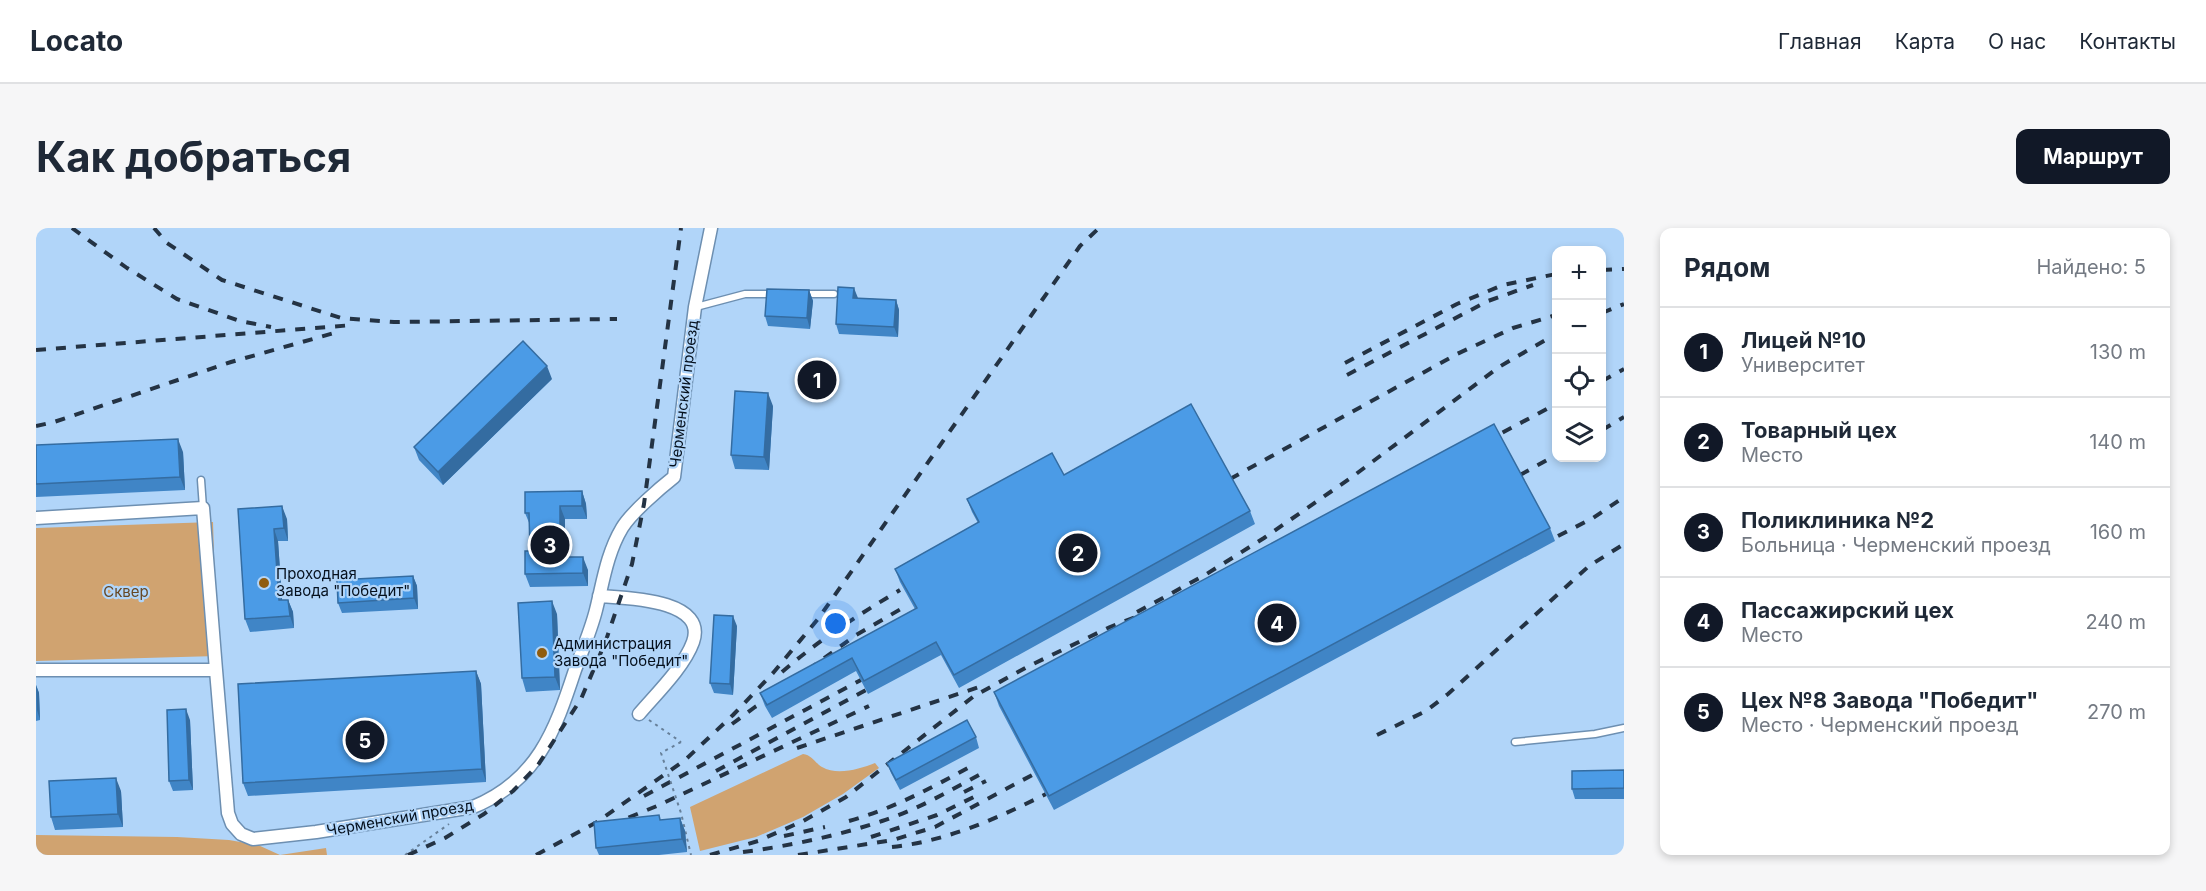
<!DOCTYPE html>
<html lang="ru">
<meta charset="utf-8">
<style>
:root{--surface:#fff;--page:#f6f6f7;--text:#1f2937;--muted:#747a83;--line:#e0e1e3;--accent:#111827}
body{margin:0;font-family:Inter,sans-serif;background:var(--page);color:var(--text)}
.controls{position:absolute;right:18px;top:18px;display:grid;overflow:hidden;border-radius:12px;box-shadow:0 3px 9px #0003}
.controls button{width:54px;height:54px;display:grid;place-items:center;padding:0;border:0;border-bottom:2px solid var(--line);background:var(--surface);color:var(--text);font:30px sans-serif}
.you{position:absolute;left:800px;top:396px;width:21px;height:21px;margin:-15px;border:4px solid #fff;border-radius:50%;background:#1a73e8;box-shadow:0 0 0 9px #1a73e833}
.badge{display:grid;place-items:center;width:39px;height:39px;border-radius:50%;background:var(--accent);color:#fff;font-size:20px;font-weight:700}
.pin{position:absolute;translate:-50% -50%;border:3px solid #fff;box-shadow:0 2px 6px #0006}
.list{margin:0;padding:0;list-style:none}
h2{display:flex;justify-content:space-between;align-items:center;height:78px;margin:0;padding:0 24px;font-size:26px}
h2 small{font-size:20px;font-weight:400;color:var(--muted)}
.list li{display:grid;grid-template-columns:39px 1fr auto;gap:18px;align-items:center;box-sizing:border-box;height:90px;padding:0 24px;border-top:2px solid var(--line)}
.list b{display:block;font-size:22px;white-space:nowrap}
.list p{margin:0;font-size:20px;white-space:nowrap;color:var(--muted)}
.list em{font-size:20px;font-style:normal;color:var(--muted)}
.icon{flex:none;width:33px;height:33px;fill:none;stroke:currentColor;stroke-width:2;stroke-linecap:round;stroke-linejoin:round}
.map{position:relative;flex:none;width:1588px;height:627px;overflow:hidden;border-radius:12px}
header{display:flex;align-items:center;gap:36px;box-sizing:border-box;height:84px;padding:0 30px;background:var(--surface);border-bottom:2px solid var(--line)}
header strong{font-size:28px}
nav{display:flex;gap:33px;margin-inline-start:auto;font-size:21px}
.intro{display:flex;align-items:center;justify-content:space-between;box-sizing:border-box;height:144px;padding:0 36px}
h1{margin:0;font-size:42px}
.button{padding:15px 27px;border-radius:12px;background:var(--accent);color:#fff;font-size:21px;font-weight:700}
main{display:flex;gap:36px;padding:0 36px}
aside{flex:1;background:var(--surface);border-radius:12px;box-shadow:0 3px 9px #0003}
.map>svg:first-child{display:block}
.green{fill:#d0a370}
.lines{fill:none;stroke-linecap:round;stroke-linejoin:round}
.service-casing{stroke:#6d8fb1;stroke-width:9}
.minor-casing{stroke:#6d8fb1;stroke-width:15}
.path{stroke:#67809a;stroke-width:2;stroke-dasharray:3 4.5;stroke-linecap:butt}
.service{stroke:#fff;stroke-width:6}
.minor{stroke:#fff;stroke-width:12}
.rail{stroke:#243344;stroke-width:4;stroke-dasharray:10 10;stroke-linecap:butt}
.path-bridge{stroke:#67809a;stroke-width:2;stroke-dasharray:3 4.5;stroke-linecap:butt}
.wall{fill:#4085c6}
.shaded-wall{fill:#346ca1}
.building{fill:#4b9be6;stroke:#346ca1;stroke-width:1.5}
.poi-dot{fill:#905c0e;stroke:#b1d5f9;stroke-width:2}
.labels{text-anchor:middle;stroke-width:4.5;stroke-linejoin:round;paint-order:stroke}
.street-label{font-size:15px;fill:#05101d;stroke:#b1d5f9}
.poi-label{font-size:15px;fill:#05101d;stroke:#b1d5f9;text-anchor:start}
.park-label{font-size:15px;fill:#674824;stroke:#b1d5f9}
</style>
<header>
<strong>Locato</strong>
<nav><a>Главная</a><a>Карта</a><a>О нас</a><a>Контакты</a></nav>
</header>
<div class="intro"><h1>Как добраться</h1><a class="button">Маршрут</a></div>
<main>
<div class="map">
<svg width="1588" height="627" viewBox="0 0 1588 627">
<rect width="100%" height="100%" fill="#b1d5f9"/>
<path class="green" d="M177,294l4,134 -181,5v-133z
M767,526c9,1 12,9 19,13 15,9 38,2 53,-4l4,5 -36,26 -40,23 -47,20 -56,14 -10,-44z
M0,607l141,2 52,3 29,5 22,10 46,-7 1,7h-291z"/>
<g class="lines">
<g class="service-casing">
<path id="service" d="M766,66h32
M660,79l49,-13h29
M165,252l2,28
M1479,514l80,-8 29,-6"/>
</g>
<g class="minor-casing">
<path id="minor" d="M0,290l167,-10 13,162h-180
M563,368c26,2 109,3 94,46 -9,25 -37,52 -54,72
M180,442l12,143 4,11 9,10 12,5 63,-7 157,-25c64,-26 82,-76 102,-137 7,-19 16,-40 21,-60 7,-28 11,-57 26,-82 9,-15 38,-40 52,-51l21,-170 16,-79"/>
</g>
<path class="path" d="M613,492l32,22
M369,627l44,-31"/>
<use href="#service" class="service"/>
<use href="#minor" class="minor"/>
<path class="rail" d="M36,0l55,40 50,31 63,22 31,6
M118,0l13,15 55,37 119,38 53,4 223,-3
M1566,42l22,-1
M1566,85l22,-9
M0,122l317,-25
M1309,135l112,-59 46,-19 53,-11
M1311,147l141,-74 45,-16
M1566,153l22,-12
M0,198l18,-4 177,-60 103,-29
M1566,202l22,-13
M1449,214l71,-38
M1484,247l36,-20
M1194,251l227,-125 56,-26 43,-13
M1522,308l35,-18 31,-21
M1101,384l68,-37 59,-37 88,-61 147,-110 57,-33
M772,442l48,-35 50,-29
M746,444c37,-32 76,-57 118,-82
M696,496l23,-17 22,-13
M1341,507l49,-24 22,-17 141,-128 35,-22
M761,520l182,-61
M680,543l150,-81
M928,564l22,-11
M608,568l217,-116
M813,593c46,-13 84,-34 126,-57
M574,597l47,-19 212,-100
M748,608l41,-9
M835,609l66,-22 43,-21
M856,619c55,-6 104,-28 154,-53
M707,624c46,-6 94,-16 139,-31 35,-11 67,-30 99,-47
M372,627l37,-17 39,-24 29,-23 25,-26 43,-66 24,-56 27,-79 12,-60 37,-276
M500,627l61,-33 88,-62 48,-45 40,-42 45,-54 262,-373 19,-18
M674,627l48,-14 45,-20 43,-24 128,-101 55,-30 81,-39 38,-15
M762,627l95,-15 42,-13 114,-61"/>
<path class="path-bridge" d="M645,514l-20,11 20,60 10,42"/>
</g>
<path class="wall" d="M773,62l4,11 -3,28 -42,-3 -3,-10z
M822,70l38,2 3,10 -1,27 -59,-3 -3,-10z
M516,151l-109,106 -24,-25 -5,-13z
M737,178l-4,64 -34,-1 -4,-14z
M0,217l147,7 2,38 -149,7z
M1028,247l186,36 5,13 -296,164 -18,-33 -73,39 -12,-23 -84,47 -7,-12 -5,-13 155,-84 -15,-27 -5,-13 83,-46 -6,-11 -5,-13z
M546,263l4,13 1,15h-22v38l23,13v16l-58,1 -5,-13 5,-23v-26l-5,-12z
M202,281l49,10 1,22h-10l4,59h6l5,12 1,16 -44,4 -5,-13z
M1514,300l5,13 -501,269 -55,-104 -5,-14z
M377,348l4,10 1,23 -76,4 -4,-10z
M521,386l3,76 -34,2 -4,-14z
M701,398l-4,69 -19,-2 -4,-10z
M440,443l5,13 5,98 -238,14 -5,-13z
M0,457l3,8 1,27 -4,1z
M154,492l3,70 -20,1 -4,-10z
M940,509l3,11 -79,42 -9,-17 -4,-10z
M1588,542v29h-49l-3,-10z
M85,563l2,36 -68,3 -4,-13z
M644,590l5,13 2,21 -28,3h-60l-3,-7 65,-28z"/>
<path class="shaded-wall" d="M818,60l4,10h-5z
M773,62l4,11 -3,28 -3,-11z
M860,72l3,10 -1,27 -4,-10z
M511,138l5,13 -109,106 -5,-13z
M732,165l5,13 -4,64 -5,-13z
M142,211l5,13 2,38 -5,-13z
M546,263l4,13 1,15 -5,-13z
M246,278l5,13 1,22 -4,-13z
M524,278l5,13v51l-5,-13z
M238,301l4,12 5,72 -4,-13z
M547,329l5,13v16l-5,-13z
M377,348l4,10 1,23 -4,-11z
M252,372l5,12 1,16 -4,-12z
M516,373l5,13 3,76 -5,-13z
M697,388l4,10 -4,69 -3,-11z
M440,443l5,13 5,98 -4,-13z
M0,457l3,8 1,27 -3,-10z
M150,481l4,11 3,70 -4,-10z
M80,550l5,13 2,36 -5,-13z
M644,590l5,13 2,21 -5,-13z"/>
<path class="building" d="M802,59l16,1 -1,10 43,2 -2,27 -58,-3z
M731,61l42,1 -2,28 -42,-2z
M487,113l24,25 -109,106 -24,-25z
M699,163l33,2 -4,64 -33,-2z
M1155,176l59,107 -296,164 -18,-33 -72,39 -12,-23 -85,47 -7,-12 157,-85 -22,-39 84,-47 -12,-23 85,-46 12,22z
M1458,196l56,104 -501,268 -55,-104z
M142,211l2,38 -144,7v-39z
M546,263v15h-22v51h23v16l-58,1v-23h5l-1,-38h-4v-21z
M246,278l2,22 -10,1 5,71h9l2,16 -45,3 -7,-110z
M377,348l1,22 -76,5 -1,-23z
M516,373l3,76 -33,1 -4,-75z
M678,387l19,1 -3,68 -20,-1z
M440,443l6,98 -239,14 -5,-99z
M150,481l3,71 -20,1 -2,-71z
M931,492l9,17 -80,43 -9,-17z
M1588,542v18l-52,1v-18z
M80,550l2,36 -67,3 -2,-36z
M623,587l1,5 20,-2 2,21 -86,9 -2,-26z"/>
<g class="poi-dot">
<circle cx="228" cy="355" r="6"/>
<circle cx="506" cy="425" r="6"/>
</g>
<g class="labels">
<g class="street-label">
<text transform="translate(648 166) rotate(-83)" y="5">Черменский проезд</text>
<text transform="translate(364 590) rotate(-10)" y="5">Черменский проезд</text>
</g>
<g class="poi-label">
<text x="240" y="351">Проходная<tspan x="240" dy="17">Завода "Победит"</tspan></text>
<text x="518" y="421">Администрация<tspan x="518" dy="17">Завода "Победит"</tspan></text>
</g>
<g class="park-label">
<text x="90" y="369">Сквер</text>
</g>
</g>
</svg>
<div class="controls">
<button>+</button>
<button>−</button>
<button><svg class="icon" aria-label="locate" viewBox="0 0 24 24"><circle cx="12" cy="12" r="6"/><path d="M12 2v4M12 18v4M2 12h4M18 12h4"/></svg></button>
<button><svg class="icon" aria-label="layers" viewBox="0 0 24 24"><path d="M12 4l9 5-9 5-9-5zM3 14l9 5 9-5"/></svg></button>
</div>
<div class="you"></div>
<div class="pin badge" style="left:781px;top:152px">1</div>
<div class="pin badge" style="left:1042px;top:325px">2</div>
<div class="pin badge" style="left:514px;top:317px">3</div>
<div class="pin badge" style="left:1241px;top:395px">4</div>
<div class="pin badge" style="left:329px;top:512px">5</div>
</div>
<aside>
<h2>Рядом<small>Найдено: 5</small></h2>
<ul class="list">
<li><span class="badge">1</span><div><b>Лицей №10</b><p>Университет</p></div><em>130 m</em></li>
<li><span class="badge">2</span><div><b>Товарный цех</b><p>Место</p></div><em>140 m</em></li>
<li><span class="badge">3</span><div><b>Поликлиника №2</b><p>Больница · Черменский проезд</p></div><em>160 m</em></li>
<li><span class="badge">4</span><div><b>Пассажирский цех</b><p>Место</p></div><em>240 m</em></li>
<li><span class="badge">5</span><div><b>Цех №8 Завода &quot;Победит&quot;</b><p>Место · Черменский проезд</p></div><em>270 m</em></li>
</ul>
</aside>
</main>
